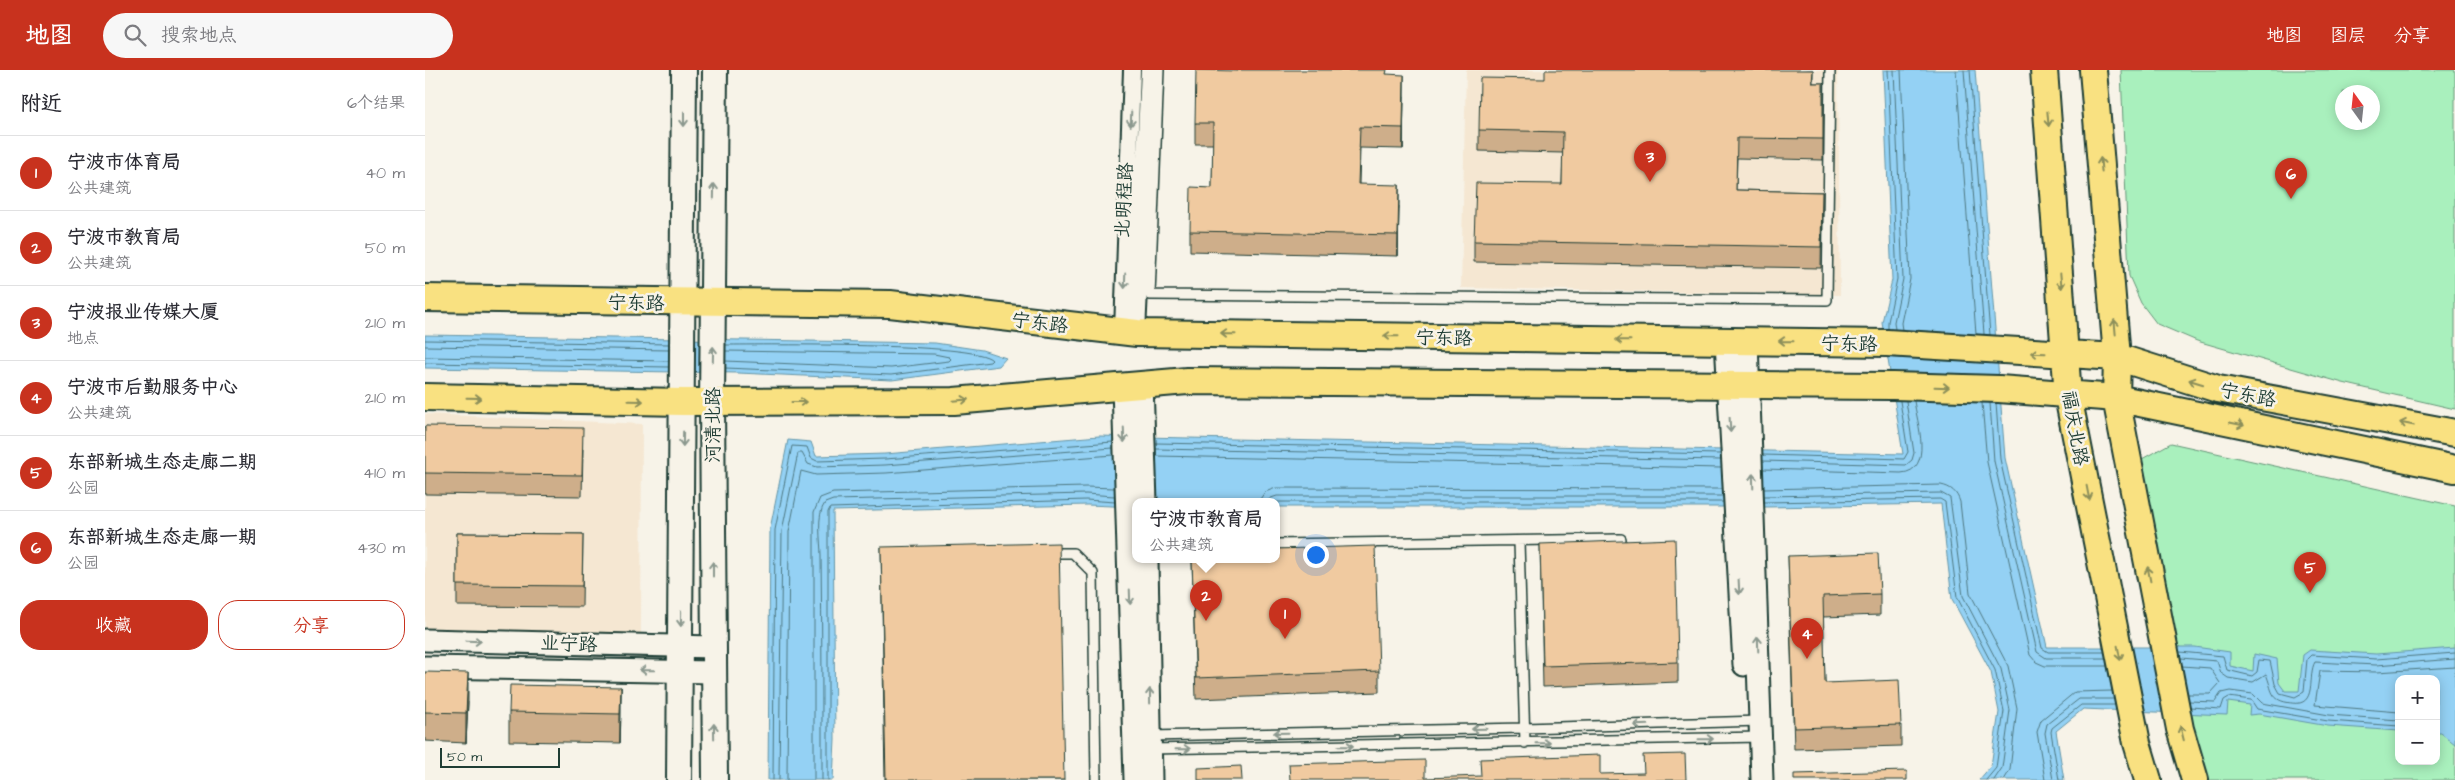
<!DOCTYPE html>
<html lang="zh">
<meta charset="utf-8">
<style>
:root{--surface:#fff;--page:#f7f7f7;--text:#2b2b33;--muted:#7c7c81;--line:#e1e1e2;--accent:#c8321e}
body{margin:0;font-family:"Architects Daughter","LXGW WenKai TC",sans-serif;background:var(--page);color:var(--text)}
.controls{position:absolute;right:15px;bottom:15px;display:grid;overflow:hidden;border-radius:10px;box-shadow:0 2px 12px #0003}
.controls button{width:45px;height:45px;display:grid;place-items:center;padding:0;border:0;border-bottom:1px solid var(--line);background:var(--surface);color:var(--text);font:25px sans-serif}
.compass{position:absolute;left:1910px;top:15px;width:45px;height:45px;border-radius:50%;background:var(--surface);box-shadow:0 2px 12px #0003;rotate:345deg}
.scale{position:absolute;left:15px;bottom:12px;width:120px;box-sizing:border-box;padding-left:5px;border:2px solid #1f3d34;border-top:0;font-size:14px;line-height:18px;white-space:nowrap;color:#1f3d34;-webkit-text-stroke:4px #f7f3e8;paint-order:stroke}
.you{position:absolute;left:890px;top:484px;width:18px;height:18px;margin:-12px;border:4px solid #fff;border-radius:50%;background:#1a73e8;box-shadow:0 0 0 8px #1a73e833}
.badge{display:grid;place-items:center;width:32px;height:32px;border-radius:50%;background:var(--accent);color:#fff;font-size:16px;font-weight:700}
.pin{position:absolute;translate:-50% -41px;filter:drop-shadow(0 1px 2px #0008)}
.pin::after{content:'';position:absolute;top:26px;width:18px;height:15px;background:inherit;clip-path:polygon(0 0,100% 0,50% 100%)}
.popup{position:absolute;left:707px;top:428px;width:148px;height:65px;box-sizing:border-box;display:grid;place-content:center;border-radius:10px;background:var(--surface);filter:drop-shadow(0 1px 4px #0005);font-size:16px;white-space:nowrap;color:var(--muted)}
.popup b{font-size:19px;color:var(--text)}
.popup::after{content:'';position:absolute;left:50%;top:100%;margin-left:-10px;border:10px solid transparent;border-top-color:var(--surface)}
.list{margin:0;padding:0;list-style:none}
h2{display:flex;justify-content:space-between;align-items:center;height:65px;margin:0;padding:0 20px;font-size:21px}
h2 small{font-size:16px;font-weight:400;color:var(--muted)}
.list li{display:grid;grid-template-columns:32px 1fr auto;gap:15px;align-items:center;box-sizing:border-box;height:75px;padding:0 20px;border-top:1px solid var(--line)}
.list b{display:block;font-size:19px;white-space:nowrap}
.list p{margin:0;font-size:16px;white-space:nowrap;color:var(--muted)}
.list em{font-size:16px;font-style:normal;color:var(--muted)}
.actions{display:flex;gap:10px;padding:15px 20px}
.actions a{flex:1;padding:11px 0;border:1px solid var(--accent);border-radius:20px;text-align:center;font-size:18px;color:var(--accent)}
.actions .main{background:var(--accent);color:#fff}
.icon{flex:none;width:28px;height:28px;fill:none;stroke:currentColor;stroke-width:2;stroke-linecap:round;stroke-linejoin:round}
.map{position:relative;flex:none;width:2030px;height:710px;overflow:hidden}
header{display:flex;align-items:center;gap:30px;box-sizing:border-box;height:70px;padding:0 25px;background:var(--accent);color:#fff}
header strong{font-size:24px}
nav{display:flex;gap:28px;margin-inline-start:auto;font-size:18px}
.search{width:350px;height:45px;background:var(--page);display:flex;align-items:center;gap:12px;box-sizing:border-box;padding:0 18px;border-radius:28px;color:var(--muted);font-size:19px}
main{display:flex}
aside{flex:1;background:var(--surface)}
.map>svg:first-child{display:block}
.built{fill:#f5e7d2}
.green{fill:#a9f0bd;stroke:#649678;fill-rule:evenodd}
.water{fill:#94d1f4;stroke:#6596a7}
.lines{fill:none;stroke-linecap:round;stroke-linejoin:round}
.shore{stroke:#4e7881;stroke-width:1}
.service-casing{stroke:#1f3d34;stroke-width:12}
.minor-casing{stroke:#1f3d34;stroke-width:20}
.tertiary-casing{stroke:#1f3d34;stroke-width:25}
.secondary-casing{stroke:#1f3d34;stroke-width:28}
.primary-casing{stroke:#1f3d34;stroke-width:30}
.service{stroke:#f7f3e8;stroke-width:9}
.minor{stroke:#f7f3e8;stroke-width:16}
.tertiary{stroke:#f7f3e8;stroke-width:21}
.secondary{stroke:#f7f3e8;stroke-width:24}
.primary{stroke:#f9e181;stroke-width:26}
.wall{fill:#ceae8a;stroke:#1f3d34}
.shaded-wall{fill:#a88d70;stroke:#1f3d34}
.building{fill:#f0caa0;stroke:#1f3d34}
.oneway{stroke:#8b988e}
.oneway2{stroke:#8c8f5a}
.labels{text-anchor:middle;stroke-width:5;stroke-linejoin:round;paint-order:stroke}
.street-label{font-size:19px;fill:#1f3d34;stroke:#f7f3e8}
</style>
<header>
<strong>地图</strong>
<div class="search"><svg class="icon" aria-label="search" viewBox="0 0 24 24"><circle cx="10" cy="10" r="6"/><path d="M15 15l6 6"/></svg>搜索地点</div>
<nav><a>地图</a><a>图层</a><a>分享</a></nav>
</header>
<main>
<aside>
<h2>附近<small>6个结果</small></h2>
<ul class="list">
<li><span class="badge">1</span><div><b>宁波市体育局</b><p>公共建筑</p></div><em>40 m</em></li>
<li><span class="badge">2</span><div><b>宁波市教育局</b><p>公共建筑</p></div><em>50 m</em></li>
<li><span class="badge">3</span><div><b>宁波报业传媒大厦</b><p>地点</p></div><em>210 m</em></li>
<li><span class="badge">4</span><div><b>宁波市后勤服务中心</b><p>公共建筑</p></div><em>210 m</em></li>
<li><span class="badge">5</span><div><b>东部新城生态走廊二期</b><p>公园</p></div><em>410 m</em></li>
<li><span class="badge">6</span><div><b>东部新城生态走廊一期</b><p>公园</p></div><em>430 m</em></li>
</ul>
<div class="actions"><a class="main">收藏</a><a>分享</a></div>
</aside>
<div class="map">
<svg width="2030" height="710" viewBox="0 0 2030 710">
<rect width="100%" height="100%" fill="#f7f3e8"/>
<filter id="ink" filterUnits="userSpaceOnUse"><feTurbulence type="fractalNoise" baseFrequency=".02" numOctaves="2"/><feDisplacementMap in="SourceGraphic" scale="10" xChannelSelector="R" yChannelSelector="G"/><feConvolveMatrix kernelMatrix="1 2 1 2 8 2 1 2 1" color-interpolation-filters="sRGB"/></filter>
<g filter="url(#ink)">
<path class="built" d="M1041,0h372l2,225 -379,-7z
M0,344l217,10 -1,211 -216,-5z"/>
<path class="green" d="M1696,0h334v339l-112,-26 -146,-42 -40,-17 -16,-21 -12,-27zM1948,22v30h-30v-30z
M1746,373l284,63v274h-249l-18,-66 -46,-255zM1974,609h37v82h-37z"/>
<path class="water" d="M1458,0h92l30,388 42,189h148l35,5v14l23,5 1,-17 23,5 2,24 6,8h14l4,-36 7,-5 66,4 79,-6v96l-14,-11h-5v-54h-37v52l-71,-5 -69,-12 -10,1 1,-10 -22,-3 -1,13 -144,-6 -27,22 8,49h-85l12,-14 8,-54 -8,-40 -39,-73 -11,-95 -174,3h-491v-5h-140v5l-49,-2 -254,6 2,228 -2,41h-65l2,-251 18,-89 23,2 5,14 69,-2 214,-18 804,18 -21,-132 10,-42z
M0,265l510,8 47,7 24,8 -7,8 -107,14 -154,-7 -313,-5z"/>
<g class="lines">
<path class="shore" d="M1463,0l9,209 -9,43v7
M1469,0l9,209 -9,43 1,7
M1476,0l9,209 -9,44 1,7
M1531,0l20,264
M1539,0l20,264
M1545,0l20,265
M0,270l244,4
M0,276l244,4
M0,287l244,4
M300,291l166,7 58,-7 2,-2 -2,-2 -15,-3 -208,-3
M0,293l244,4
M300,298l166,7 99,-13 2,-2c-15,-18 -230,-15 -266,-15
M1557,333l5,59 43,193 6,7 9,4h62
M1565,333l4,58 43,191 9,6h59
M1571,333l4,56 42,189 6,4h56
M731,373l564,11
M731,379l565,11
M1338,385l141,4 4,-7 -8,-51
M731,386l565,12
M1338,391l143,4 6,-5 2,-7 -8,-52
M1338,399l138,4c33,-2 16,-51 13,-72
M1339,419l177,-4c10,2 16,7 19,17l10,91 38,73 9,42 -7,62 -6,10
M1339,426l177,-3 9,5 13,98 38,73 9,41 -8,58 -8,12
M833,432l7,-10 11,-4 446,1
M841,432l5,-4 6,-2h446
M851,432h447
M1339,432l176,-3 5,3 12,95 38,73 9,41 -8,57 -10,12
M1755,582l43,4 4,14 25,6 5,-4 2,-12 11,1 5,23 5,9 15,4 9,-5 3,-33 4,-4 65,4 79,-6
M1756,588l36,3 4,12 7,5 25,4 13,-8c7,16 3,27 26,29 26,4 15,-28 23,-41l61,3 79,-6
M1757,596l28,2 10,15 -10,11h-22
M1764,631l26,1 6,-9 9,-2 23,3 9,9 17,3 50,9 70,5
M1765,637l31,2 3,-9 5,-3 22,3 6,9 71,12 71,5
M1974,642l-84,-7 5,-34 57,1 78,-5
M348,710l2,-250 17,-84 15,1 4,11 6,3 68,-2 228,-17
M354,710l3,-249 16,-78h4l6,11 9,3 68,-2 228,-17
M362,710l2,-248 12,-61 15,4 70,-2 227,-18
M389,710v-268l6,-14 13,-5 253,-6 28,1
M397,710c0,-75 0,-150 -1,-224 0,-15 -5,-41 4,-53l8,-3 253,-6 28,2
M403,710v-268l2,-4 256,-8 29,2
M1620,710l-8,-48 4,-12 34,-28 37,-1
M1628,710l-8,-47 2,-9 32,-25h35
M1634,710l-8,-48 1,-4 29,-23h34"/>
<g class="service-casing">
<path id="service" d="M734,0l-9,225 677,5 3,-230
M1094,472l6,201
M851,474l345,-5
M623,483h25l20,20 3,207
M725,666l374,-8 236,-7
M725,679l611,-12"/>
</g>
<g class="minor-casing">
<path id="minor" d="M698,261l9,-261
M712,263l12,-263"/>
</g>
<g class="tertiary-casing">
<path id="tertiary" d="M1322,270l15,440
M1301,271l18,324
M717,314l4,118
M698,316l12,394
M722,490l4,220
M0,570l288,7
M0,597l288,5"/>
</g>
<g class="secondary-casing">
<path id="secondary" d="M254,710l5,-710
M290,710l-3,-378 3,-332"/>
</g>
<g class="primary-casing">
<path id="primary" d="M1619,0l24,326 69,347 11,37
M1668,0l24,287 -1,41 64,331 15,51
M0,228l465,6 247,29 750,10 230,14 101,32 237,44
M0,327l258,5 271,-1 233,-20 706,5 106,3 117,9 339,71"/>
</g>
<use href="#service" class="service"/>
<use href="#minor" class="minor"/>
<use href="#tertiary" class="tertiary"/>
<use href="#secondary" class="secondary"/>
<use href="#primary" class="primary"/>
</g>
<path class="wall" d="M1388,0v13h10v77l-86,-2 -1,32 86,2 -1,76 -347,-6v-21l88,-57 1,-31 -84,-2v-21l66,-51z
M962,4l17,22 -1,53 -43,-1 -1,36 40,22 -1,50 -208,-5v-20l22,-43 1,-44h-18v-21z
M0,356l158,23 -1,47 -157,-2z
M32,463l126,1 -1,73 -125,-1z
M1115,474l138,118v20l-135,5z
M456,477l183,233h-179z
M1363,486l92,38v21l-57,2 2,66 76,42v21l-107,3z
M767,490l187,111v21l-183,7z
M0,602l43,30 -2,41 -41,-2z
M196,617l-1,56 -111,-2v-29z"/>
<path class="shaded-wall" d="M979,5v21l-1,53v-21z
M974,115v21l-1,50v-21z
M43,603v29l-2,41v-30z
M196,617v29l-1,27v-29z"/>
<path class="building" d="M771,0l42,1v-1h149l-1,4 18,1 -1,53 -43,-1 -2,57 41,1 -1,50 -208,-4 1,-44 21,1 1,-65h-18z
M1120,0h268l-1,13h11v56l-86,-1 -1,52 86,2 -1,55 -347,-6 2,-58 86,1 1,-52 -84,-2 1,-52 65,1z
M0,356l158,2 -1,47 -157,-2z
M32,463l126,1 -1,52 -125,-1z
M1250,469l3,123 -135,4 -3,-122z
M634,473l5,237h-178l-5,-233z
M950,476l4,125 -183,7 -4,-118h84v-11z
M1453,483l2,41 -57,2 2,87 74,-3 2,45 -107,3 -6,-172z
M0,602l43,1 -2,40 -41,-1z
M85,615l111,2 -1,27 -111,-2z
M1260,684l1,26h-396l-1,-16 136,-4v18l56,-2 -1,-17 120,-4v19l44,-1 -1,-18z
M816,696l1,14h-44v-12z
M1482,701v9h-113v-6z"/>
<defs><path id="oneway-shaft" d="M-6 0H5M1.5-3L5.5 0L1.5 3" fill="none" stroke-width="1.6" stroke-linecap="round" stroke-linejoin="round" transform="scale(1.25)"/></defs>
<g class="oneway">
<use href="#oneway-shaft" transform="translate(259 49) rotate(90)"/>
<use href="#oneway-shaft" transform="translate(706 49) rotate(92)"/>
<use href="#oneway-shaft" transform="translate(289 121) rotate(-89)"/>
<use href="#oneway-shaft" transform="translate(700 211) rotate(92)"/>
<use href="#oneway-shaft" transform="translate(288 284) rotate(-89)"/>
<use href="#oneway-shaft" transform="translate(1305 355) rotate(87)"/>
<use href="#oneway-shaft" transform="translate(699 365) rotate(88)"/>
<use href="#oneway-shaft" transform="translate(258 369) rotate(91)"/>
<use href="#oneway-shaft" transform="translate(1328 411) rotate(-92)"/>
<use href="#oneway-shaft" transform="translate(288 499) rotate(-90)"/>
<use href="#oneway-shaft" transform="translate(1314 517) rotate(87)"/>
<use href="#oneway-shaft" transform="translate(705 527) rotate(88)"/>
<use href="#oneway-shaft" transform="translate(256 549) rotate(91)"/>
<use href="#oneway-shaft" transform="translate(49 571) rotate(2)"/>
<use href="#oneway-shaft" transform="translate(1333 574) rotate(-92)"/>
<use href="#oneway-shaft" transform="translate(222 600) rotate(-179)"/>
<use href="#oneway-shaft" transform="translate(725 626) rotate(-91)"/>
<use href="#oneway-shaft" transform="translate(1216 655) rotate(178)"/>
<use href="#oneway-shaft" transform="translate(1054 659) rotate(179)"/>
<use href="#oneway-shaft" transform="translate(289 661) rotate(-91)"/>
<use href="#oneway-shaft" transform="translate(856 663) rotate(179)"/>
<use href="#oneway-shaft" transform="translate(1281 669) rotate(-1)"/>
<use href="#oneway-shaft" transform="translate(1118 673) rotate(-1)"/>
<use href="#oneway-shaft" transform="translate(921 676) rotate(-1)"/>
<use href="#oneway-shaft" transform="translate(758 679) rotate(-1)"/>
</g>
<g class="oneway2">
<use href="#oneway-shaft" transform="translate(1623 49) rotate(85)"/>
<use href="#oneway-shaft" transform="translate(1676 95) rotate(-95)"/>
<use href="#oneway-shaft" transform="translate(1636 211) rotate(85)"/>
<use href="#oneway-shaft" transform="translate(1690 257) rotate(-95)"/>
<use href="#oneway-shaft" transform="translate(803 264) rotate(-179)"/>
<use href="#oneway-shaft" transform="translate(966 266) rotate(-179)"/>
<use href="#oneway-shaft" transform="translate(1198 270) rotate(-179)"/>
<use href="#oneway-shaft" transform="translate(1361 271) rotate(-179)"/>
<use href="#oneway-shaft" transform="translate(1613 283) rotate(-178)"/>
<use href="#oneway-shaft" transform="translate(1771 312) rotate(-163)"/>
<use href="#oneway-shaft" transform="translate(1517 317) rotate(2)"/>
<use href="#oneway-shaft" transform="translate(49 328) rotate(1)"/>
<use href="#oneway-shaft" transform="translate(536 330) rotate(-5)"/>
<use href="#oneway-shaft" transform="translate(211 331) rotate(1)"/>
<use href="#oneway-shaft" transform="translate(374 332)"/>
<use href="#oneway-shaft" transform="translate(1812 354) rotate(12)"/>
<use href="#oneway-shaft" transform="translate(1982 354) rotate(-169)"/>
<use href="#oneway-shaft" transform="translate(1663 423) rotate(79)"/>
<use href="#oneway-shaft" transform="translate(1724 504) rotate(-101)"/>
<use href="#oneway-shaft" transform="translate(1694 583) rotate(79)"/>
<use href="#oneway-shaft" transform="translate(1757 663) rotate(-104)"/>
</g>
</g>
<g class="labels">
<g class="street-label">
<text transform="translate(698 130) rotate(-87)" y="7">北明程路</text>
<text transform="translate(211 232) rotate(1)" y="7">宁东路</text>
<text transform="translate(615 252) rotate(7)" y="7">宁东路</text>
<text transform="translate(1019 267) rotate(1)" y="7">宁东路</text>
<text transform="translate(1424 273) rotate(1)" y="7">宁东路</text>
<text transform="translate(1823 324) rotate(11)" y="7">宁东路</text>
<text transform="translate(287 355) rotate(-90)" y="7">河清北路</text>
<text transform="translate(1651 358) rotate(80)" y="7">福庆北路</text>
<text transform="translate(144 573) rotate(2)" y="7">业宁路</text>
</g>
</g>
</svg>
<div class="controls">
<button>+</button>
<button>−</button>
</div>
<svg class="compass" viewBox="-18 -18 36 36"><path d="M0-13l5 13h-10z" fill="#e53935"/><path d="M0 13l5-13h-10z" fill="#7c7c81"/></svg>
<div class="scale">50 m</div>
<div class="you"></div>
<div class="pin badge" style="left:860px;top:569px">1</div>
<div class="pin badge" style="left:781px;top:551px">2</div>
<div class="popup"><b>宁波市教育局</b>公共建筑</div>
<div class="pin badge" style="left:1225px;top:112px">3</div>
<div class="pin badge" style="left:1382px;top:589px">4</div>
<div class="pin badge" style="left:1885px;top:523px">5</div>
<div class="pin badge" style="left:1866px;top:129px">6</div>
</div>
</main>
